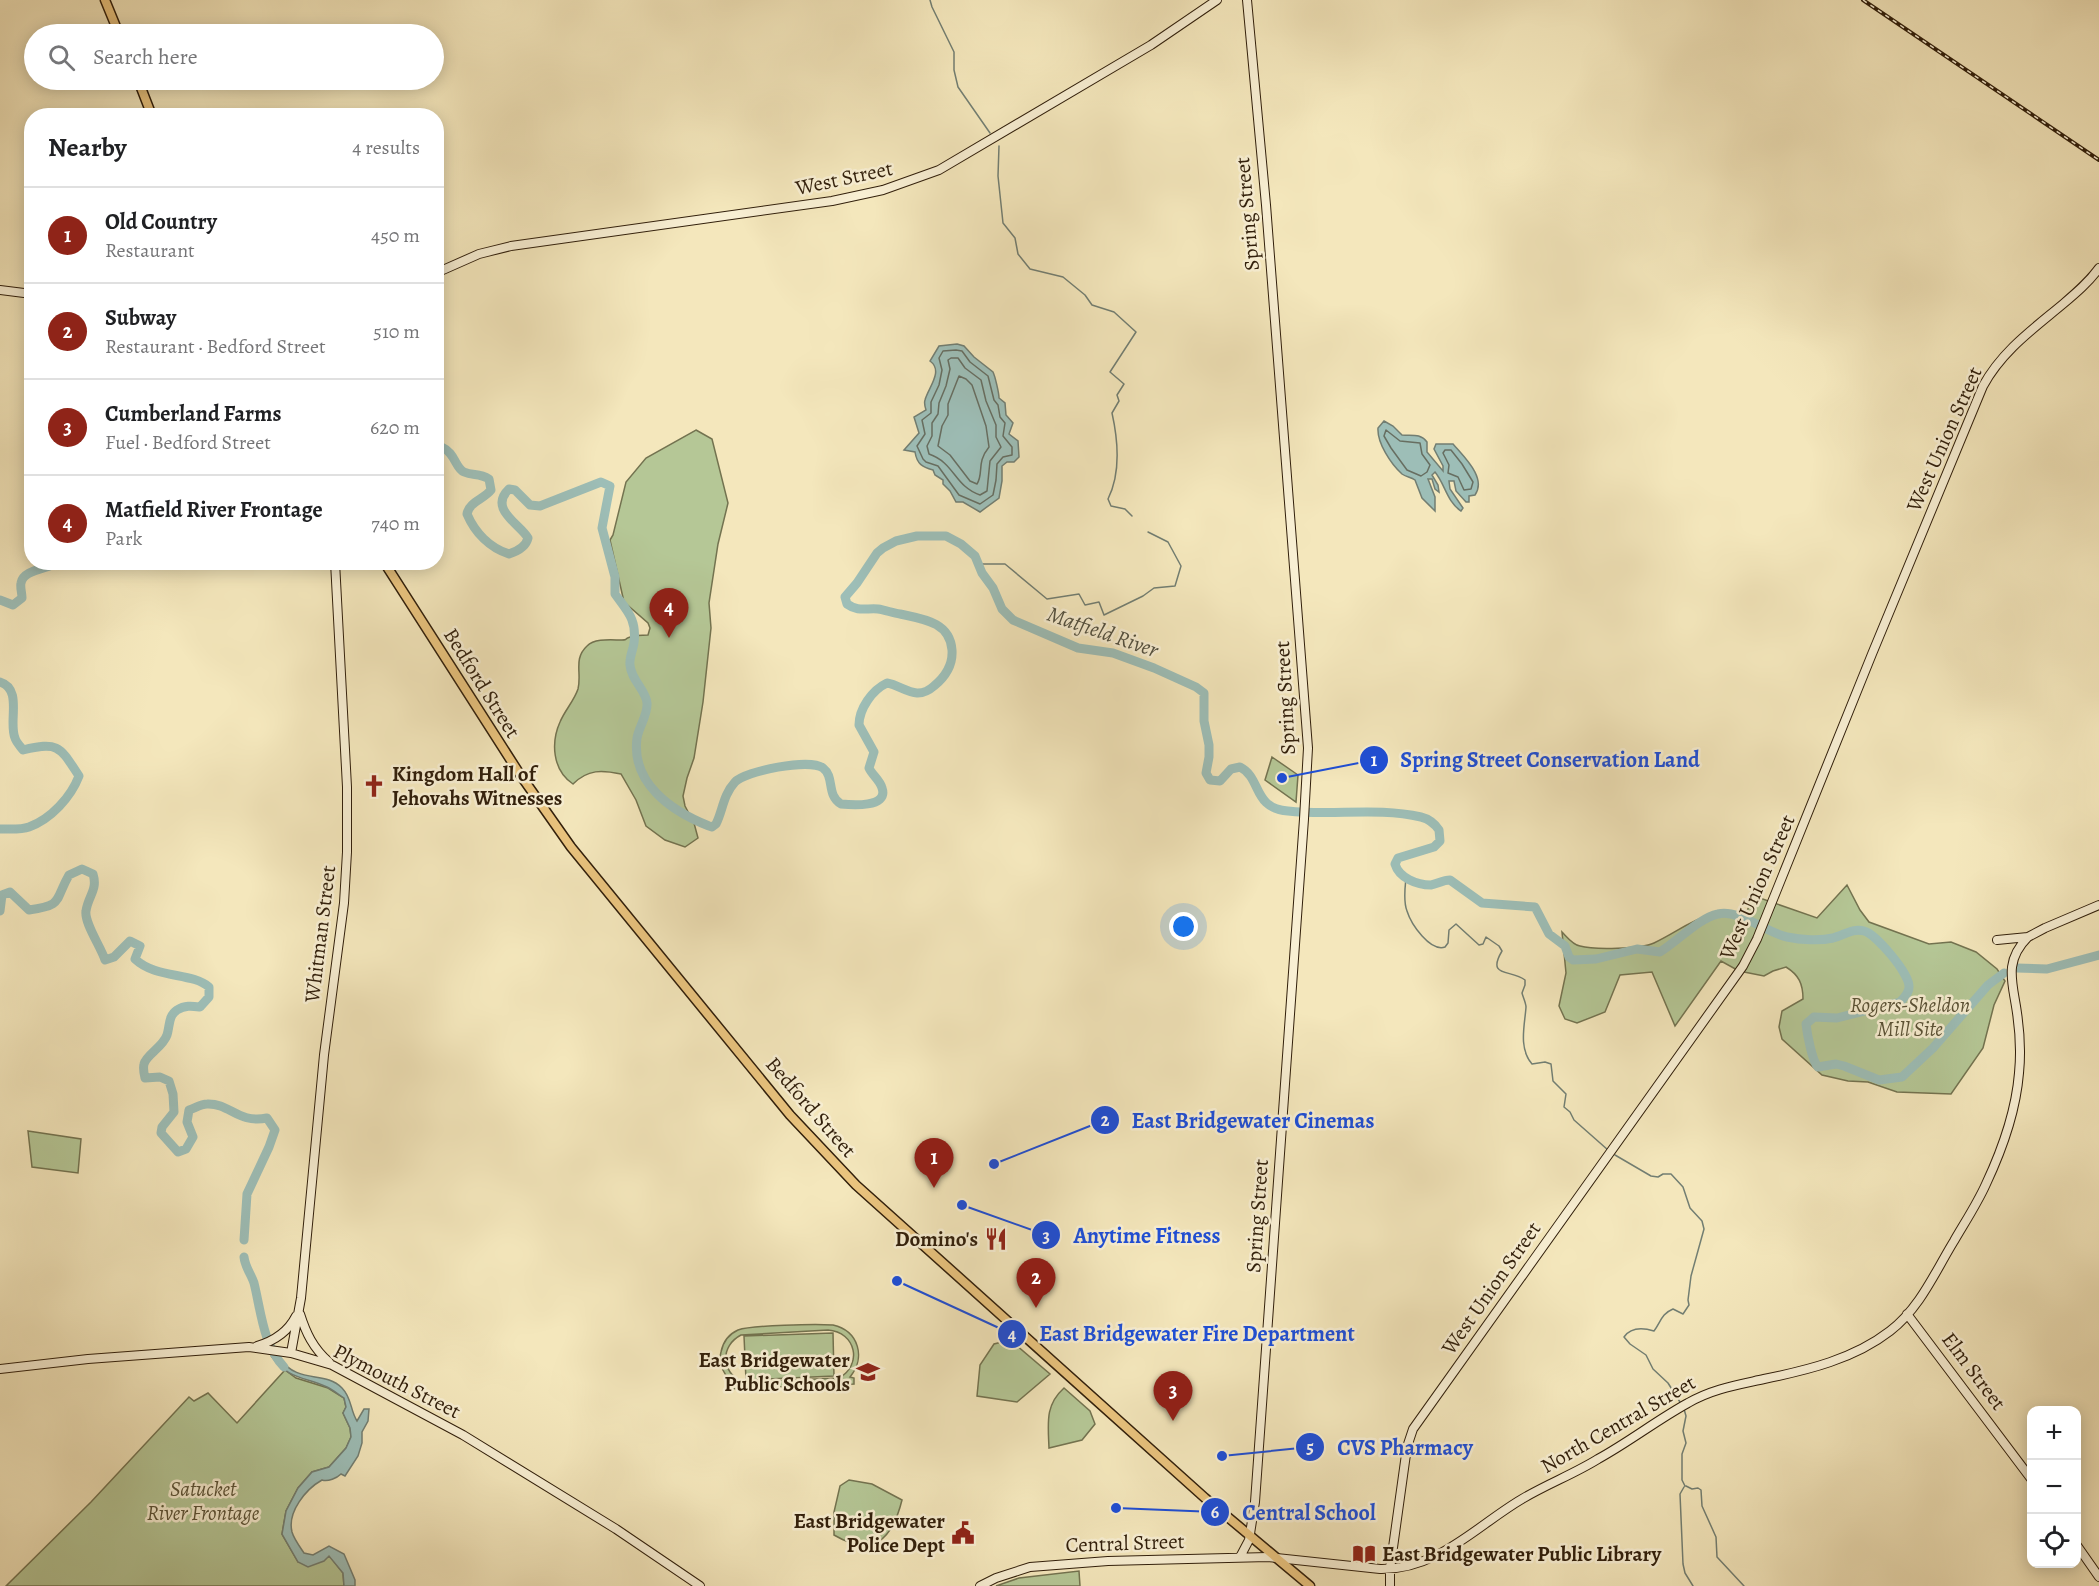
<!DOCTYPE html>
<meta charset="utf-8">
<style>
:root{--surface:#fff;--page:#f2f2f2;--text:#202124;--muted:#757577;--line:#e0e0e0;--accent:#8f2418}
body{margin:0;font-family:Alegreya,serif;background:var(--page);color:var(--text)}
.controls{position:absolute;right:18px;bottom:18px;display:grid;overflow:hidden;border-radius:12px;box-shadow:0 3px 15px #0003}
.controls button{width:54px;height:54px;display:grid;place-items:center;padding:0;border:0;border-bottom:2px solid var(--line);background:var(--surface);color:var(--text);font:30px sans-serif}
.you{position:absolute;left:1184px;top:927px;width:21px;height:21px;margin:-15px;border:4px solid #fff;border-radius:50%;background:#1a73e8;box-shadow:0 0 0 9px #1a73e833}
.badge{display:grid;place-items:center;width:39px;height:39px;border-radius:50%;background:var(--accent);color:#fff;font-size:20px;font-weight:700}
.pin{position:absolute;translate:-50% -50px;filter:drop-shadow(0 2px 3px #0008)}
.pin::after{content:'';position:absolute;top:32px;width:21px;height:18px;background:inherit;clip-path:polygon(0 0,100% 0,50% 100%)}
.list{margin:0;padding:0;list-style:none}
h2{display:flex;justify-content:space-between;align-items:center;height:78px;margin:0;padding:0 24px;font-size:26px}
h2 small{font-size:20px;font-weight:400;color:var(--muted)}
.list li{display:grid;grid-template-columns:39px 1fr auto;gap:18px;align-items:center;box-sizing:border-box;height:96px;padding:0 24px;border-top:2px solid var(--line)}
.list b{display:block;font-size:22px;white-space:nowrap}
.list p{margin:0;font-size:20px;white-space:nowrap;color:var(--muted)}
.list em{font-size:20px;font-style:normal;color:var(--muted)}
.icon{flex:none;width:33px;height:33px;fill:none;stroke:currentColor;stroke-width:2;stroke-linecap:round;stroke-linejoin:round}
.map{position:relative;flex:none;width:2099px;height:1586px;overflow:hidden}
.search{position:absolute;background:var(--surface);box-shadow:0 3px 15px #0003;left:24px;top:24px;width:420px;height:66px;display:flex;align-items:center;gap:15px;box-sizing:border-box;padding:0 21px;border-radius:33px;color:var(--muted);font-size:22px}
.panel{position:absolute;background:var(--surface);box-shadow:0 3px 15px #0003;left:24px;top:108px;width:420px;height:462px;border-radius:24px}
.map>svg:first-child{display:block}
.green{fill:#b5c796;stroke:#737350;stroke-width:1.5;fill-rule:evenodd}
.water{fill:#9dbeb7;stroke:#727e72;stroke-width:1.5}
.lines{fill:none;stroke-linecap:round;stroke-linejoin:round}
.shore{stroke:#676e61;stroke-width:1.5}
.stream{stroke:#727e72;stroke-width:1.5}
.river{stroke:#9dbeb7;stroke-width:9}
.secondary-casing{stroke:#311f0b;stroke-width:10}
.primary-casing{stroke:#311f0b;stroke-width:11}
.secondary{stroke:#f8efd3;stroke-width:8}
.primary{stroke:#eac47e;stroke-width:8}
.rail-casing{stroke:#311f0b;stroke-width:4}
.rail{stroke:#f8efd3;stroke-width:1.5;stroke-dasharray:4.5;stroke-linecap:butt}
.labels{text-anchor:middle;stroke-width:5;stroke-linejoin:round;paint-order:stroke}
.street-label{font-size:21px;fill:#311f0b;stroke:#f8efd3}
.poi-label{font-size:21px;font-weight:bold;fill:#311f0b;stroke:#f8efd3;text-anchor:end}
.park-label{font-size:21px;font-style:italic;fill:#595135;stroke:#f8efd3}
.water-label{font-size:22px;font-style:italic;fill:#514f3f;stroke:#f8efd3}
.leader{fill:none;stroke:#1d4ed8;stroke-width:2}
.callout-dot{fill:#1d4ed8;stroke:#f8efd3;stroke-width:2}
.mark-label{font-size:18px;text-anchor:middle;font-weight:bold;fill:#fff}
.callout-label{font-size:22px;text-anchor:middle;font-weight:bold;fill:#1d4ed8;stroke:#f8efd3;stroke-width:5;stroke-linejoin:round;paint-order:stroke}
</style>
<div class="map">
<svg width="2099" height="1586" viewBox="0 0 2099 1586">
<rect width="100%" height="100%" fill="#f4e7bc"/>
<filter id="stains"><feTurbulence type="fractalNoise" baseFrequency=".00333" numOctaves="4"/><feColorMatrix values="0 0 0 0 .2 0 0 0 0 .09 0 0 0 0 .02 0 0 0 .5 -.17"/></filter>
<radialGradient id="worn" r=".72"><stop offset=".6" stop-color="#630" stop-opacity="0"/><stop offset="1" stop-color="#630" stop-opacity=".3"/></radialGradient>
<path class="green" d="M696,430l16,9 16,64 -10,41 -9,59 2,25 -8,74 -9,56 -7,20 -4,18 2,10 9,17 4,15 -13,9 -20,-7 -19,-14 -10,-26 -15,-26c-19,-4 -33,-5 -48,10 -21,-14 -22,-42 -13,-62 5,-12 14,-21 18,-33 4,-16 -5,-30 9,-43 8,-8 24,-6 35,-6 7,0 1,-1 8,-3 6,-2 13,-2 18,-2l2,-7 -2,-5 -24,-21 -14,-62 3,-5 13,-53 20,-24z
M1272,757l26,18 -2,27 -31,-22z
M1847,885l13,25 9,12 60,22 22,-2 25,10 21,17 8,12 -11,24 -11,43 -32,46 -54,-2 -29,-10 -20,-1 -26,-6 -40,-36 -3,-12 3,-16 21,-12c0,-15 -4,-24 -17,-32l-13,4 -9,5 -25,-5 -18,-10 -46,65 -23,-54 -32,3 -15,37 -28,11 -12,-4 -6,-13 7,-33 -4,-41c5,5 11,13 18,14 14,4 61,3 74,-3 34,-16 49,-36 91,-28l9,-19 63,22z
M28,1131l53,8 -3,34 -46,-6z
M833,1325c26,6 33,33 17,52l4,1v6l-127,5v-7h4c-8,-9 -13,-19 -10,-30 2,-10 8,-18 17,-22 14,-5 78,-6 95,-5zM828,1330c28,2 35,35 11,48l-97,4c-21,-10 -22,-36 -1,-47z
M833,1333l1,43 -88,4 -2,-44z
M1010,1340l40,34 -33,28 -40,-6 3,-31 14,-21z
M285,1370l11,8 32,10 16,10 2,9 -3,6 7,15 1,9 -5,11 -17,19 -17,5 -14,16 -12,23 -4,23 16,28 31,-7 14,18 1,13h-338l85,-84 98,-105 5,4 14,-8 29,30z
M1064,1388l26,23 5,13 -13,16 -33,8c-1,-25 -4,-43 15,-60z
M849,1480l23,4 30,16c-10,40 -29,58 -68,35v-23l6,-26z
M1079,1571l1,15h-84l23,-8z"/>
<path class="water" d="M957,344l7,2 10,11 19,15c2,4 6,21 6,26l6,5 1,12 7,8 -4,11 9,7 1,16 -5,5h-7l-5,4v15l-3,17 -19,14 -17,-10h-7l-6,-11 -7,-7v-4l-8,-5 -2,-5c-11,-3 -16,-6 -18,-18l-11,-2 15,-17 -5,-16 12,-7c-1,-3 -2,-7 -1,-10 3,-12 19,-29 5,-39l9,-15z
M1384,421l9,5 9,9c10,1 18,-2 25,7v10l16,19v-5l-9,-17 2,-5h17c11,13 34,34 22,51l-6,1v6h-3l-10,-11 -2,-10h-5l1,8 13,19 -2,3c-14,-9 -16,-27 -26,-39l-3,3 6,10 1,7 -4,-3 -3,-10h-4l7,18v14l-13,-13 -7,-18c-4,-3 -9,-3 -13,-6 -11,-10 -25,-31 -24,-46z
M272,1357l7,1c20,27 45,12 63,30 10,10 8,22 15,33l7,-12h5l-1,12 -6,11v11l-4,13 -13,20 -4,-2c-4,4 -13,8 -19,6 -16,9 -35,32 -30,52 2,7 8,15 12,21l9,2 16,-9 15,8 11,26v6h-11l-1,-13 -14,-17 -5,5 -16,6 -10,-5 -16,-28 4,-23 12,-23 14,-16 17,-5 17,-19 5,-11 -1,-9 -7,-15 3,-6 -2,-9c-6,-4 -11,-8 -17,-11 -22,-10 -39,-8 -55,-30z"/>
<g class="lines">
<path class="shore" d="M956,350l6,1 8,11 18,14 6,24 4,5 2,12 5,6 -2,13 9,11v8l-9,2 -6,7 -1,16 -3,15 -13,9 -21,-9 -21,-29 -12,-4 -3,-3 -6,-13 8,-12 -3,-14 9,-7v-11l8,-17 3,-15 -3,-12 4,-7z
M951,358h7l7,10 16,12 5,21 10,24v12l5,10 -11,14 -3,30 -7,4c-26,-9 -25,-32 -51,-41l-2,-8 5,-10v-13l6,-9 1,-11 7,-17 4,-17 -2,-9z
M959,376l7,3 6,6 14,41 3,21c-13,16 -5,26 -12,37l-7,-3 -20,-26 -12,-9 4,-20 6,-11v-11z
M1386,430l14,11 20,2 2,11 8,11 -3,7 -6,4 -14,-6 -16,-22 -7,-12z
M1445,450h6l11,14 11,18 -2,7 -7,1 -6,-13 -10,-4 1,-8 -6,-12z"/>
<path class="stream" d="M930,0l2,7 22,45v18l4,17 32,46
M999,146l-1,30 5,47 12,15 3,16 12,15 33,8 22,18 7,10 22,7 22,20 -26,40 14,12 -7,11 2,6 -7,12c6,27 9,60 -4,86l3,7 14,3 7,7
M979,564h26l42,35 32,-5 6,11 14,-3 5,13 39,-19 11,-8 21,-2 6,-20 -13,-24 -20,-10
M1406,878c-1,10 -3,23 1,33 4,13 23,41 38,36l3,-4 1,-13 7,-6 23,21 4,-1 3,-7 13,9 3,5c-16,27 9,18 23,29v5l-3,8c1,4 4,10 4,14 -1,17 -8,41 6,57l13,-2 6,2 2,17 13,13 -2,13 6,5 4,8 34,30
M1615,1155l36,21 7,1 5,-3h8l12,13 7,21 12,13 2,8 -13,47 -3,24 1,5 -6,9 -10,-5c-12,5 -12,13 -19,22 -10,-3 -23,-4 -30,6l6,7 16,11 7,14 15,14 12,19
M1684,1409l2,7 -3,15 3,12 -4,11v26l3,6
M1686,1486l6,3 6,-1 3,2 1,16 14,31 1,20 27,29
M1684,1487l-4,7 3,70 2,9 8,13"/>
<path class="river" d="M436,447l4,-1c16,7 15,22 24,26 9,4 15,1 25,7l2,11c-7,9 -22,12 -24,24 8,19 23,34 42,40 9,-3 17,-7 19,-16 -8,-14 -40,-29 -19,-49l6,1 15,15 10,1 61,-24 9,4 -8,42 13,49v17c12,17 22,25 19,49 -1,7 -5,15 -4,22 1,15 16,25 17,38 1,12 -8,23 -10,35 -6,45 34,73 72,88l3,1 4,-3c7,-14 7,-29 19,-42 10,-11 75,-24 88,-14 12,9 3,27 18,36 10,1 48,4 41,-16 -2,-8 -10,-13 -13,-20l5,-16 -15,-27c0,-16 13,-35 28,-42 17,3 29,19 47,3 11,-9 19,-21 18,-36 -2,-28 -29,-31 -52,-36 -7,-1 -15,-4 -22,-5 -12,-1 -20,3 -31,-5l-2,-7 12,-14 20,-30 6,-5 13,-7 21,-5h29l15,8 14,12 7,17 11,15 9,21 11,11 65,28 35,5 41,15 42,19 8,6v28l5,24v12l-3,16 4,7 10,1 11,-12 9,-2c22,11 12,41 48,44 44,5 89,-4 133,6 8,2 14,7 18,13l1,11 -6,6 -36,11 -3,6c4,14 22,21 36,21 6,-1 12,-5 19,-5l32,23 53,4 14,27 16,12 4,11 4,3 23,-1 41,-10 23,3c18,-11 39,-34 58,-38 21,-5 49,19 69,23 14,3 33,4 46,1 11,-3 20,-10 31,-7 12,3 46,43 45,56 0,6 -5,11 -9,15l-63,16 -23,-1 -8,7c1,9 6,37 12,43l18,-3 8,2 35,14 23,-3 31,-29 55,-63 16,-12
M0,600l13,5 9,-7c0,-5 -2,-11 -1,-15 2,-14 28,-14 37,-21
M0,682c23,7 8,40 15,56 1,4 6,9 8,12 36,-9 37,-3 56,26 -8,21 -28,43 -50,51 -8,3 -20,2 -29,2
M0,911l2,-16 8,-3 19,18c35,-5 25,-9 40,-35l13,-6 11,5c5,16 -5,22 -7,37 -2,12 15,36 19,49l9,-3 16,-16 10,5 -5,13c21,20 57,13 74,28v10l-9,10c-8,-1 -15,-2 -23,3 -9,6 -7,16 -10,25 -4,12 -21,20 -23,29 -1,4 0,10 1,14l15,-1 9,4 4,13 1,18 -12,15 -1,6 17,19 8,-3 7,-12 -6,-15 2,-12c6,-2 12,-6 18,-6 23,-1 31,20 60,14l8,12 -6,17 -22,47 -3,46
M2017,968l30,1 52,-14
M244,1257c1,10 7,17 10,26 7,28 9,62 30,84"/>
<g class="secondary-casing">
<path id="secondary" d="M436,273l43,-19 32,-8 321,-45 51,-11 56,-20 212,-125 66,-45
M0,290l32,4
M1997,940l31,-3 17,-9 54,-23
M300,1314c6,19 13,34 29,48
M1907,1314l125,166
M257,1346c17,-5 31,-14 39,-30
M291,1353l10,-55 23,-243 20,-152 3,-51v-65l-12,-225
M0,1369l88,-10 161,-12 42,6 41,12 131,70 153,94 84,57
M2076,1544l23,33
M1240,1557l9,-17 6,-38 49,-683 4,-71 -42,-543 -19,-205
M980,1586l16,-8 34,-11 78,-6 160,-4 112,12c58,1 96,-43 142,-70 25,-15 52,-25 76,-40 31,-17 59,-39 90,-56 24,-14 49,-18 76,-24 44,-9 90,-20 126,-48 30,-23 45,-59 64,-90 11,-19 23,-37 32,-57 16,-34 30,-74 33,-111 2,-20 1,-40 -2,-60 -4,-30 -14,-51 11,-76
M1390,1586v-17l17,-122 6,-18 330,-463 14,-27 115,-285 111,-268c19,-35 50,-57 80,-82 13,-11 26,-22 36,-36"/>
</g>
<g class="primary-casing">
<path id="primary" d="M105,0l14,34
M138,80l14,36
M384,562l135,211 52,74 219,268 66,70 349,313 105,88"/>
</g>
<use href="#secondary" class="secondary"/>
<use href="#primary" class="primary"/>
<g class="rail-casing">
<path id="rail" d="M1863,0l236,160"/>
</g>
<use href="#rail" class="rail"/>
</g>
<defs>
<g id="church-bare" transform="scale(1.8)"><path d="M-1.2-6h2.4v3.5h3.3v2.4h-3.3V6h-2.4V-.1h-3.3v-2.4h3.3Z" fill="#8f2418" stroke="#f8efd3" stroke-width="2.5" paint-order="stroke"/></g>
<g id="restaurant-bare" transform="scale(1.8)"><path d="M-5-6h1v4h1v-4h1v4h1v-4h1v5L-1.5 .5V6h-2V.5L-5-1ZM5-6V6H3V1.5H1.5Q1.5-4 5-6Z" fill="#8f2418" stroke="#f8efd3" stroke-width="2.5" paint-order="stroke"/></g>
<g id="school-bare" transform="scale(1.8)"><path d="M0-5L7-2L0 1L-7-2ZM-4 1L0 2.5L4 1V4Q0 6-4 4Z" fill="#8f2418" stroke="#f8efd3" stroke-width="2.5" paint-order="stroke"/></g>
<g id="civic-bare" transform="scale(1.8)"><path d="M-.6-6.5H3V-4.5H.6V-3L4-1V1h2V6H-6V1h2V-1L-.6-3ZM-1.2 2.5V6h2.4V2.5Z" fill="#8f2418" stroke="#f8efd3" stroke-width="2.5" paint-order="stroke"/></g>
<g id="library-bare" transform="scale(1.8)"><path d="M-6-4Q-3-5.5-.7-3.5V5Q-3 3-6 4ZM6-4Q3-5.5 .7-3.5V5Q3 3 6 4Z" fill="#8f2418" stroke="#f8efd3" stroke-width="2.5" paint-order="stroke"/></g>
</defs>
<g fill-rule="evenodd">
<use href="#church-bare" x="374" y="786"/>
<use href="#restaurant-bare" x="996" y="1239"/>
<use href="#school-bare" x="868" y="1372"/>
<use href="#civic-bare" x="963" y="1533"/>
<use href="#library-bare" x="1364" y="1554"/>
</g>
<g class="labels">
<g class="street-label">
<text transform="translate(844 178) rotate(-12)" y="7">West Street</text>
<text transform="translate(1247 214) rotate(-95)" y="7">Spring Street</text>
<text transform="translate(1944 439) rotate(-66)" y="7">West Union Street</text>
<text transform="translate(482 683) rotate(58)" y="7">Bedford Street</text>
<text transform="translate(1285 698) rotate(-93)" y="7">Spring Street</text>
<text transform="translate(1757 887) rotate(-66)" y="7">West Union Street</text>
<text transform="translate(320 934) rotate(-83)" y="7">Whitman Street</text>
<text transform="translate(811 1107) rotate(49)" y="7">Bedford Street</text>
<text transform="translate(1257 1216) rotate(-86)" y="7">Spring Street</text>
<text transform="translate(1491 1288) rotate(-55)" y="7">West Union Street</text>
<text transform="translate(1974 1371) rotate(53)" y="7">Elm Street</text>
<text transform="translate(397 1381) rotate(27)" y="7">Plymouth Street</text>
<text transform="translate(1618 1424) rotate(-30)" y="7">North Central Street</text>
<text transform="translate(1125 1543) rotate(-2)" y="7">Central Street</text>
</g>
<g class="poi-label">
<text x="392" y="781" text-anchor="start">Kingdom Hall of<tspan x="392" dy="24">Jehovahs Witnesses</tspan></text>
<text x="978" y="1246">Domino's</text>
<text x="850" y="1367">East Bridgewater<tspan x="850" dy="24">Public Schools</tspan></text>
<text x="945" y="1528">East Bridgewater<tspan x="945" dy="24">Police Dept</tspan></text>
<text x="1382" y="1561" text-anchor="start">East Bridgewater Public Library</text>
</g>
<g class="park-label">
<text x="1910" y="1012">Rogers-Sheldon<tspan x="1910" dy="24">Mill Site</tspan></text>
<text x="203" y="1496">Satucket<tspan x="203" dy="24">River Frontage</tspan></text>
</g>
<g class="water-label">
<text transform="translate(1103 631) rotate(19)" y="8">Matfield River</text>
</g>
</g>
<path class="leader" d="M1282 778L1374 760M994 1164L1105 1120M962 1205L1046 1235M897 1281L1012 1334M1222 1456L1310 1447M1116 1508L1215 1512"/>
<g class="callout-dot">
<circle cx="1282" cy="778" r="6"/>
<circle cx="994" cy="1164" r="6"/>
<circle cx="962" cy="1205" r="6"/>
<circle cx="897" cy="1281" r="6"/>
<circle cx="1222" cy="1456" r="6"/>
<circle cx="1116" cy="1508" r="6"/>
<circle cx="1374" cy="760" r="15"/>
<circle cx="1105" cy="1120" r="15"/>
<circle cx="1046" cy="1235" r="15"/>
<circle cx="1012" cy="1334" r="15"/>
<circle cx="1310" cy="1447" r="15"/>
<circle cx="1215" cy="1512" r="15"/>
</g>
<g class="mark-label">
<text x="1374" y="766">1</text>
<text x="1105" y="1126">2</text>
<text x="1046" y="1242">3</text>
<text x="1012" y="1340">4</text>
<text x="1310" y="1453">5</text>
<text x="1215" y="1518">6</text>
</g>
<g class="callout-label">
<text x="1550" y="767">Spring Street Conservation Land</text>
<text x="1253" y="1128">East Bridgewater Cinemas</text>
<text x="1147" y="1243">Anytime Fitness</text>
<text x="1197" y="1341">East Bridgewater Fire Department</text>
<text x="1405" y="1455">CVS Pharmacy</text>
<text x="1309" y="1520">Central School</text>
</g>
<rect width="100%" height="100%" filter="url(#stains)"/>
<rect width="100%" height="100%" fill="url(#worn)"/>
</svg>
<div class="controls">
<button>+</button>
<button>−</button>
<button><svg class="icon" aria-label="locate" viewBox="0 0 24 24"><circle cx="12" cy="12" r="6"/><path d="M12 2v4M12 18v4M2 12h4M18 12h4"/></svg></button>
</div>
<div class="you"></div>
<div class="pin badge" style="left:934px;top:1188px">1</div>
<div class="pin badge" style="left:1036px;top:1308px">2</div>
<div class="pin badge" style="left:1173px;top:1421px">3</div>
<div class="pin badge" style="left:669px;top:638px">4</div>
<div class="search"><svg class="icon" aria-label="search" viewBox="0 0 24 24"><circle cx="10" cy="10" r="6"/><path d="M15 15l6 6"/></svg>Search here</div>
<section class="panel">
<h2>Nearby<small>4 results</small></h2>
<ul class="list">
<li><span class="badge">1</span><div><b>Old Country</b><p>Restaurant</p></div><em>450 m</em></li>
<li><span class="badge">2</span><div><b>Subway</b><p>Restaurant · Bedford Street</p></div><em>510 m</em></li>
<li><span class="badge">3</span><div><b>Cumberland Farms</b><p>Fuel · Bedford Street</p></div><em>620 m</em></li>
<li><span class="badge">4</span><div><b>Matfield River Frontage</b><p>Park</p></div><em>740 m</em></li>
</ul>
</section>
</div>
